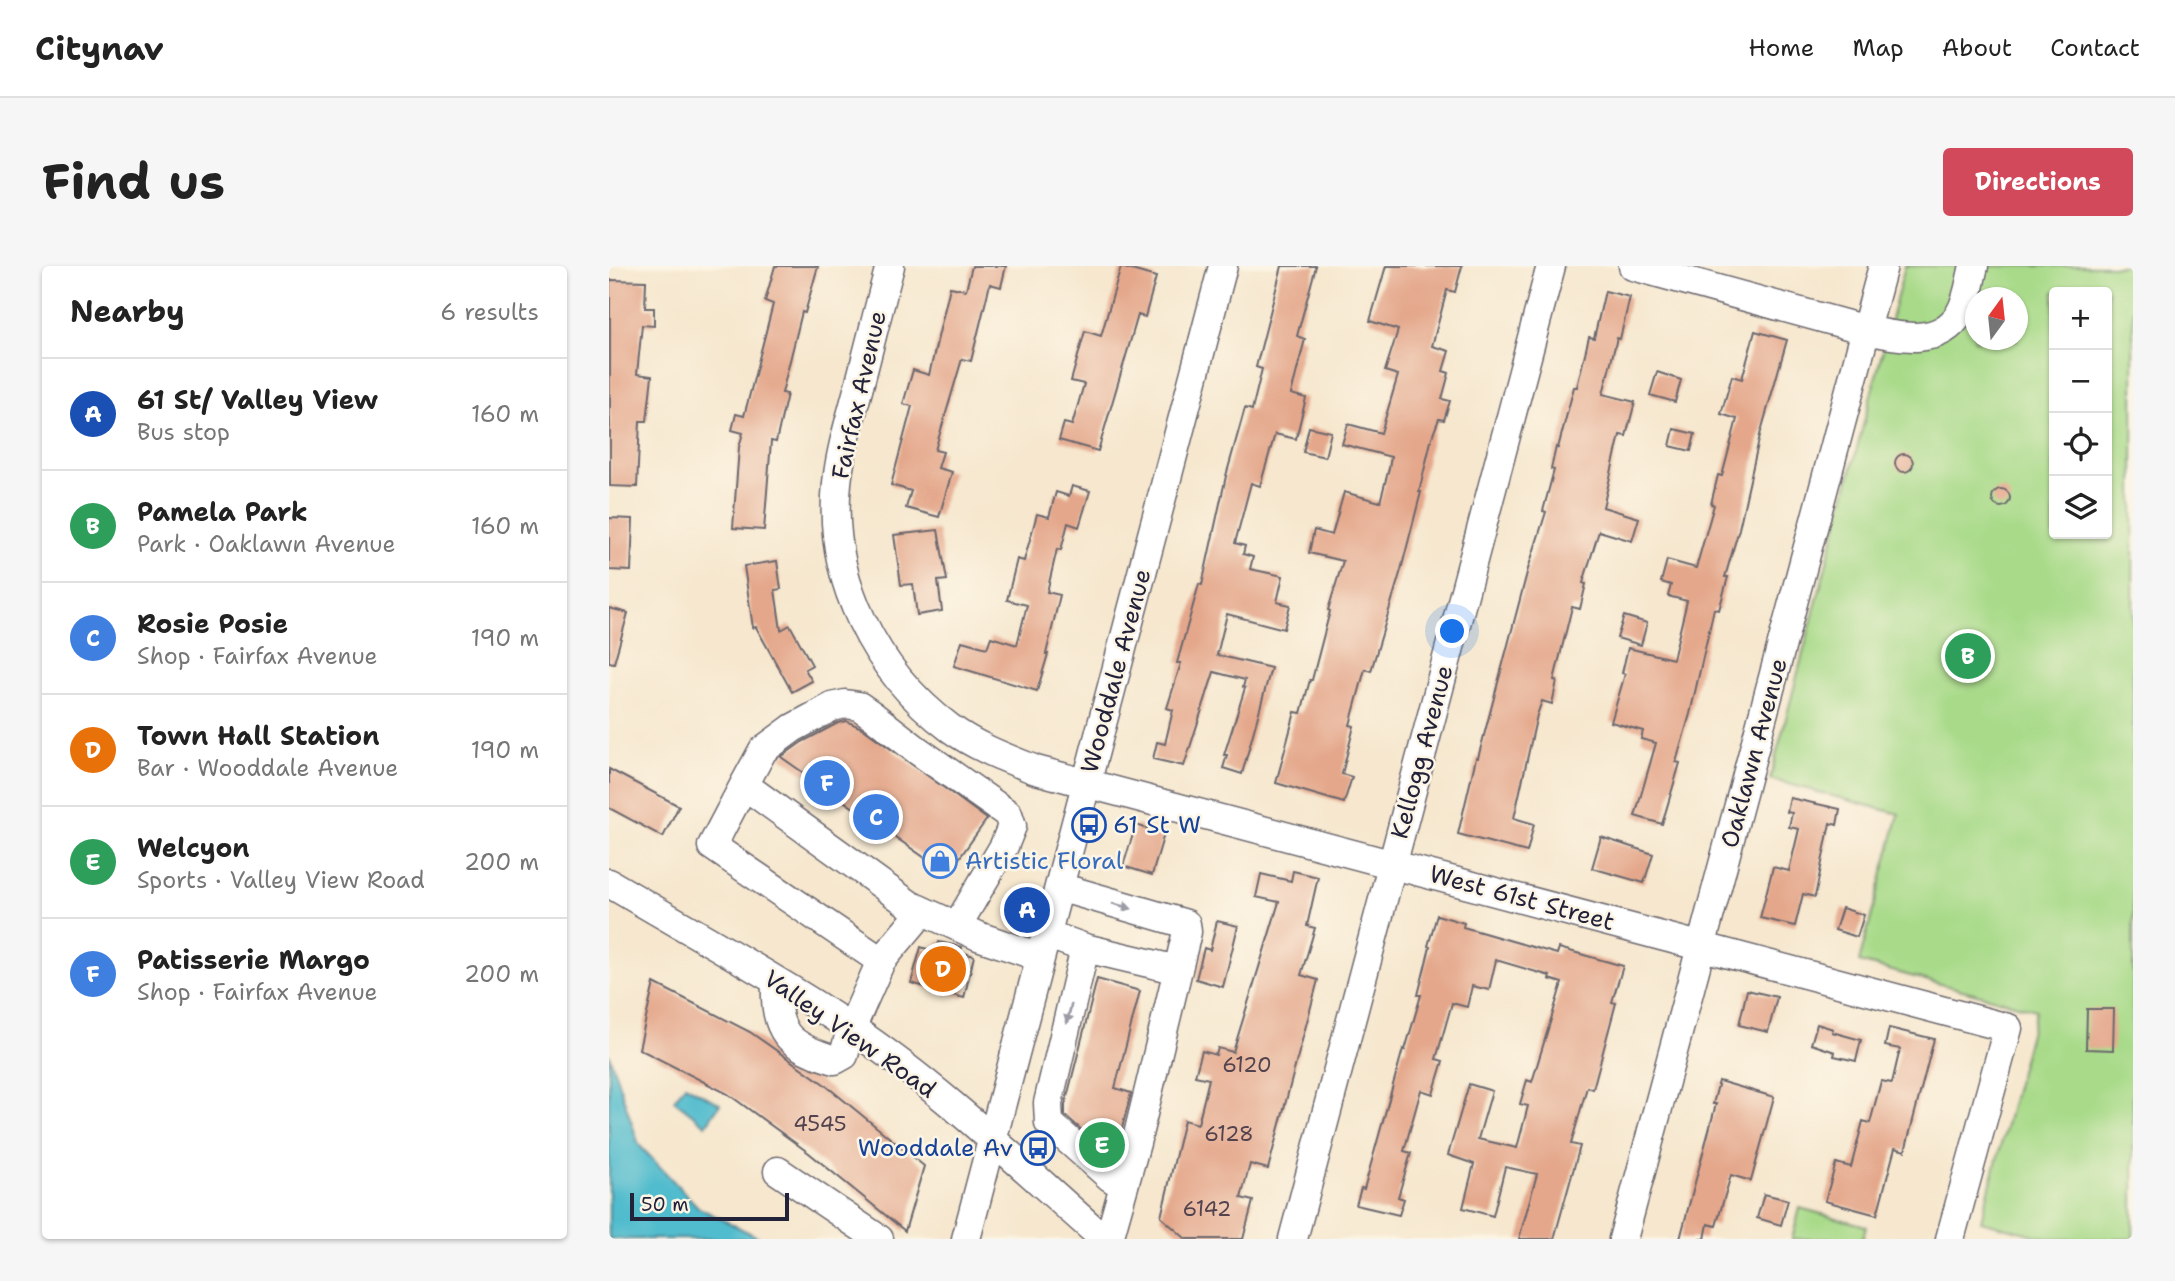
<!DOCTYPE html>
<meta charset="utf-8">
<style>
:root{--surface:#fff;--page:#f6f6f6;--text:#222;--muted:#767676;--line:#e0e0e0;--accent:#d1495b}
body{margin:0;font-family:"Shantell Sans",sans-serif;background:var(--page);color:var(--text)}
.controls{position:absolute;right:21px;top:21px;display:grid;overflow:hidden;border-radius:7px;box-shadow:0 2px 5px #0004}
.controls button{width:63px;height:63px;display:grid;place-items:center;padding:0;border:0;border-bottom:2px solid var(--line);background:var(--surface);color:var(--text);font:35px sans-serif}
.compass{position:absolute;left:1356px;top:21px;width:63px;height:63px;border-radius:50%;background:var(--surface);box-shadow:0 2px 5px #0004;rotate:15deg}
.scale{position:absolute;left:21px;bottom:18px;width:159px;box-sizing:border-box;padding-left:7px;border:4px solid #22223b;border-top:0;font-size:19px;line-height:24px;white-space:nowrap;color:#22223b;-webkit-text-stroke:5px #fcf5e5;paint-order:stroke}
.you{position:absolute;left:844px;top:366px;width:24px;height:24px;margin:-18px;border:5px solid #fff;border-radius:50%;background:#1a73e8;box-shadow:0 0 0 10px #1a73e833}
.badge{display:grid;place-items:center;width:46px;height:46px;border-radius:50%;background:var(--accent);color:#fff;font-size:23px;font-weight:700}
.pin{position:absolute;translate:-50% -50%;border:4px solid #fff;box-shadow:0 2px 7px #0006}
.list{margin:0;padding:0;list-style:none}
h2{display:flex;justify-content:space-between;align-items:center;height:91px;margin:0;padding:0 28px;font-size:30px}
h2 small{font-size:23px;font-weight:400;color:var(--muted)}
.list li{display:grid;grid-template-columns:46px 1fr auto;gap:21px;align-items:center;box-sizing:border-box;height:112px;padding:0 28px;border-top:2px solid var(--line)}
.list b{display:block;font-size:26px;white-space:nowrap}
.list p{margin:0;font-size:23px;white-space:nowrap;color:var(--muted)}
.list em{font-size:23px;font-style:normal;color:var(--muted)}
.icon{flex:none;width:38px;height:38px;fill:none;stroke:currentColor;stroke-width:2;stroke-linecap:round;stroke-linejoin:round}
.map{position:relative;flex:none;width:1524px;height:973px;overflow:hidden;border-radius:7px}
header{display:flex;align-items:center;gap:42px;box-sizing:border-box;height:98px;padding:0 35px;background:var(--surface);border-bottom:2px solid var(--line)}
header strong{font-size:33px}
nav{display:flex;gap:38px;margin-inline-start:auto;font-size:24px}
.intro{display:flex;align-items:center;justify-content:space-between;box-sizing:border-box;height:168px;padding:0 42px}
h1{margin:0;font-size:49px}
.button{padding:18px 32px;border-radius:7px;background:var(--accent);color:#fff;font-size:24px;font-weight:700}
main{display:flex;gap:42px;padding:0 42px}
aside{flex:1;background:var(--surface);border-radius:7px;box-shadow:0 2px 5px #0004}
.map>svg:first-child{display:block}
.green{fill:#a8da89;stroke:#657e62;stroke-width:2;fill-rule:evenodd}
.water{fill:#51bccd;stroke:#3a6f84;stroke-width:2}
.building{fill:#e4a78b}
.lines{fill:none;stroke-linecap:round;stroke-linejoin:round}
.minor-casing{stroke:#6c676e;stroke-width:31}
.minor{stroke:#fff;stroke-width:28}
.oneway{fill:#9c9ca7}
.labels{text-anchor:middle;stroke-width:5;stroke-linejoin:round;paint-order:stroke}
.number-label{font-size:21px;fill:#52434f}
.street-label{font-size:24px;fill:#22223b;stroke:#fcf5e5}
.transit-label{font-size:24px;fill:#164399;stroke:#fcf5e5;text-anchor:start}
.shop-label{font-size:24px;fill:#366cbe;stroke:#fcf5e5;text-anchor:start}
</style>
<header>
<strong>Citynav</strong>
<nav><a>Home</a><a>Map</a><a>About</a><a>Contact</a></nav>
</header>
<div class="intro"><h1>Find us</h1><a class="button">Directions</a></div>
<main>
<aside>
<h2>Nearby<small>6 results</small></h2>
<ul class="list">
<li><span class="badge" style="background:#1a4fb4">A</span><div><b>61 St/ Valley View</b><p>Bus stop</p></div><em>160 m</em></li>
<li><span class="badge" style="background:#2e9e5b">B</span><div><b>Pamela Park</b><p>Park · Oaklawn Avenue</p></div><em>160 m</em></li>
<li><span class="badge" style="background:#3f7fe0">C</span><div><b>Rosie Posie</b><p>Shop · Fairfax Avenue</p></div><em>190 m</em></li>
<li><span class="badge" style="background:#e8710a">D</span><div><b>Town Hall Station</b><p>Bar · Wooddale Avenue</p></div><em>190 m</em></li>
<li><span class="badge" style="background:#2e9e5b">E</span><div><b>Welcyon</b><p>Sports · Valley View Road</p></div><em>200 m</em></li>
<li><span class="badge" style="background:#3f7fe0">F</span><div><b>Patisserie Margo</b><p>Shop · Fairfax Avenue</p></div><em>200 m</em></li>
</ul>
</aside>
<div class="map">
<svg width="1524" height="973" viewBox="0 0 1524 973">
<rect width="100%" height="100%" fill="#fcf5e5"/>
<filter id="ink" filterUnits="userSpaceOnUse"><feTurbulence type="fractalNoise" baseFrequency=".0143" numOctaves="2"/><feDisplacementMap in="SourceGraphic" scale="14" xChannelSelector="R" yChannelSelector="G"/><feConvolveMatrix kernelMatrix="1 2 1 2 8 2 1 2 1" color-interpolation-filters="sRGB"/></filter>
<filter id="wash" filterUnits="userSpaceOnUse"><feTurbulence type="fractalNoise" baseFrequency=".00686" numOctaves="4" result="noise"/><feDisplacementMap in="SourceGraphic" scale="28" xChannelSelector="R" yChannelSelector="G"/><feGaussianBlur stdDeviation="1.57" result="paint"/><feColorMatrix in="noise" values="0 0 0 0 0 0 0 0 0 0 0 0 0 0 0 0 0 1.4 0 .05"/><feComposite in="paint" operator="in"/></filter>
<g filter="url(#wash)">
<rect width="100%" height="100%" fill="#f6e7ce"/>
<path class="green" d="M1296,0h228v973h-84l-68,-18 55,-211 -177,-48 40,-148 -129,-35zM1445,26h53v242h-53zM1366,32h42v42h-42z
M1191,942l66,18 -3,13h-71z"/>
<path class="water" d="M0,788l30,91 60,63 63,31h-153z
M76,819l35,19 -14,21 -32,-25z"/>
<g id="blocks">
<path class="building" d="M166,0h43l-13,47 -3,-1 -20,81 5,1 -11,48 -5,-1 -7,89 -31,-2 6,-81 4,-14 -11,-3 4,-16 8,2 8,-30 21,-82 -8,-3z
M363,0h34l-5,21 -11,-3 -19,77 -9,-2 -27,91 8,2 -5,16 14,4 -13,45 -33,-9 5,-17 -20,-6 21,-79 -9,-2 10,-34 16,5 21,-88 16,3z
M673,0h34l-19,70 8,3 -14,55 15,4 -10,41 -21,-5 -15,52 -9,-3 -16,60 10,3 -2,8 10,3 -3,12 33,7 -6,26 13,3 -6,24 -57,-15 -10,41 54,13 -29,106 -19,-6 4,-13h-3l21,-67 -2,-1 2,-7 -31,-8 -30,94 -31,-7 4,-17 8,2 8,-34 -6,-2 14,-45h-4l22,-79 3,1 24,-109 19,-68 7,2 10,-41 -6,-2z
M777,0h76l-7,26 -8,-2 -15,56 17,5 -6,20 6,2 -7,26 8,2 -6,19 -5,-1 -7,18 -13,55h2l-20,78 -30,101 -6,-2 -15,56 4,1 -12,48 10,3 -8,26 -68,-20 19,-71 6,1 9,-33h2l18,-69 -2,-1 15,-49 -34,-8 5,-23 18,5 12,-43 36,10 9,-34 2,-11 -49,-13 6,-20 33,9 17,-58 -13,-4 13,-41 -28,-9z
M512,1l35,10 -11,40 -7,-2 -40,136 -39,-11 5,-17 8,2 12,-41 -13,-3 14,-50 16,5z
M1,14l36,1 -1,27h9v18l-12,-1 -5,49 15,2 -5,45h-7l-3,66 -27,-1z
M996,25l25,6 -10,42 -3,-1 -14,56 32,8 -9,34 -6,-1 -17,72 36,11 -7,23 -33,-10 -16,52 3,1 -6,25 -8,-2 -18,73 3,1 -5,23 -10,-3 -5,14 -23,103 20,6 -7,28 -69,-18 18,-76h2l50,-189 18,-57 -3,-1 11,-41 -3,-1 5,-22 2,1 16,-61h3l12,-50 5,1z
M1146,65l32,9 -27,95 -21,94 -14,48h3l-9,33 -5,-1 -24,105 -14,48 4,1 -18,61 -27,-8 21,-73 -15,-4 2,-8 -32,-9 14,-48 -3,-1 6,-25 45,11 14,-58 -19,-5 3,-11 -10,-3 6,-22 29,8 18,-63 -3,-1 7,-29 4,1 15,-57 -16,-5 11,-38 10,3z
M1048,106l24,8 -6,22 -25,-7z
M700,161l22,5 -6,25 -22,-5z
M1065,163l21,5 -4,17 -21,-5z
M1286 197a9 9 0 1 1 18 0a9 9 0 1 1-18 0Z
M463,220l18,5 -11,36 -11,-4 -7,27 -4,-1 -10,43 13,3 -14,59h2l-11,37 -83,-25 8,-25 25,7 4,-11 26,8 10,-40 -20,-5 10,-41 7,2 13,-47 12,3 7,-25 13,4z
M1383 232a9 9 0 1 1 18 0a9 9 0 1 1-18 0Z
M0,252l24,1 -2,52 -22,-1z
M329,264l9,50 -9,1 4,30 -25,4 -4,-31 -12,1 -7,-50z
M168,295l4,28 -6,1 6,40 9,-5 22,40 -7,4 7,12 -20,11 -36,-65 -3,1 -9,-62z
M0,342l19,5 -14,50 -5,-1z
M1015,350l23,7 -6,22 -24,-7z
M237,455l16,7 125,91 -39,55 -167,-117 21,-15 36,-19z
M0,503l70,37 -16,31 -54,-29z
M1181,532l50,11 -3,16 -7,-2 -15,74 -12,-3 -8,32 -35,-8 13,-51 16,4 10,-42 -10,-2 3,-14 -5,-1z
M527,559l28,9 -12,41 -29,-9z
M992,571l52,17 -9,29 -52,-15z
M684,605l25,6 -11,49 8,2 -14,47 17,5 -50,189 -18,-5 -9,34 12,3 -10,38h-57l-25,-22 23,-97 14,4 11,-45 -14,-3 7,-25 14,4 2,-7 15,4 46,-150 -23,-5 5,-23 30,7z
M1233,642l22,7 -7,22 -22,-7z
M828,649l27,8 -1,4 94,27 2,-6 64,18 -11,36 4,1 -23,86 -6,-2 -16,57 9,2 -26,93h-35l18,-65 -32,-7 -12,49 -30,-8 11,-44 -26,-9 21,-71 23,7 -14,48 39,9 11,-42 -8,-2 7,-24 5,2 30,-99 -13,-4 1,-3 -54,-16 -7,30 -17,-4 -5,21 -15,-4 -16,56 7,2 -10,33 -12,-4 -17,61 7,2 -13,44 6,2 -5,16 -43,-10 5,-17 3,1 39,-140 2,1 16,-55h-3l12,-48 -2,-1z
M608,655l21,5 -15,61 -27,-8 8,-31 6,2z
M330,676l23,5 -1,5 13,4 -10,42 -53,-15 10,-36 15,5z
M488,713l43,12 -25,97 16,5 -17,66 -49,-44v-10z
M45,717l96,49 74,52 100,82 -19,65 -96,-78 -81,-59 -89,-45z
M1138,724l30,7 -9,35 -29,-7z
M1478,743h27l-1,41 -27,-1z
M1208,758l16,5 -1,3 29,8 -5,21 -22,-5 1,-4 -24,-8z
M1280,762l45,11 -29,112 -10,-3 -18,67 -52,-14 11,-38 15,4 12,-46 7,2 11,-42 11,2 8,-34 -15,-3z
M1110,815l55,16 -23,84 -20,-6 -15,51 -8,-2 -3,15h-25l36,-135h-3z
M1155,928l24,6 -7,25 -24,-7z"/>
</g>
</g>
<g filter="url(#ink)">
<use href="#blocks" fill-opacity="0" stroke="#6c676e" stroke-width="2"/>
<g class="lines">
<g class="minor-casing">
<path id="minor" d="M281,0c-11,41 -21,82 -32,124 -8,30 -18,62 -21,93 -10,95 38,189 113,245 26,19 56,30 86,42l972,258 -58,211
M1024,0l233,64c33,7 74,17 94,-17 8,-13 10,-32 14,-47
M135,519l19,-35 30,-22 39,-21 13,-3 14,2 13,9 45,35 91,64 4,12 -8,20 -47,80
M0,617c81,48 164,93 242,145 91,61 171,139 253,211
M450,621l127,37 1,8 -51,211 -27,96
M437,668l39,14 93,22
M476,682l-37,155 1,20 61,54 14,9
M272,695l42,-50
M167,715c-2,51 11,65 59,79l9,-5 7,-26 30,-68 -169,-115 32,-61 166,120 68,31 62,21
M169,905l101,68
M357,973l257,-973
M684,973l258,-973
M1014,973l260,-973"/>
</g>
<use href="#minor" class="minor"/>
</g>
<defs><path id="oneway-solid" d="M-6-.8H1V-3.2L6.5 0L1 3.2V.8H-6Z" transform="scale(1.75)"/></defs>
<g class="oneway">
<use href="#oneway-solid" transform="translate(513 640) rotate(16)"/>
<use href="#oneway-solid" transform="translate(460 748) rotate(103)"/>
</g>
</g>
<defs>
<g id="bus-ring" transform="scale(1.75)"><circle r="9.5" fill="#fcf5e5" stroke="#1a4fb4" stroke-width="1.5"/><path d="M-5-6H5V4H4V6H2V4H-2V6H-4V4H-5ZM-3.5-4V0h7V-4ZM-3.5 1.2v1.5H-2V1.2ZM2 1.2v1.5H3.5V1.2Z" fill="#1a4fb4"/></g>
<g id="shop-ring" transform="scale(1.75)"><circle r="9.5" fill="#fcf5e5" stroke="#3f7fe0" stroke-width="1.5"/><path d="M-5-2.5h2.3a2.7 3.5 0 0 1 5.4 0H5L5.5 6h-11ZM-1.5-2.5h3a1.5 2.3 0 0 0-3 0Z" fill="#3f7fe0"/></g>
</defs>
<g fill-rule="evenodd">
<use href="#bus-ring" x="480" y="559"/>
<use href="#shop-ring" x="331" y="595"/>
<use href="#bus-ring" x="429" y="882"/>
</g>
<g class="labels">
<g class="number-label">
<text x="638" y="806">6120</text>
<text x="211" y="865">4545</text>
<text x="620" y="875">6128</text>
<text x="598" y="950">6142</text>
</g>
<g class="street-label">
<text transform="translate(250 129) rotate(-77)" y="8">Fairfax Avenue</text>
<text transform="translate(507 405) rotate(-75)" y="8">Wooddale Avenue</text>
<text transform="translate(813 486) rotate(-75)" y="8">Kellogg Avenue</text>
<text transform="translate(1145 487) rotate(-75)" y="8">Oaklawn Avenue</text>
<text transform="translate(913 632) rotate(15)" y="8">West 61st Street</text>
<text transform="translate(241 768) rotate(35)" y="8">Valley View Road</text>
</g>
<g class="transit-label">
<text x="504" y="567">61 St W</text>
<text x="404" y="890" text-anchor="end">Wooddale Av</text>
</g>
<g class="shop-label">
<text x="356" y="603">Artistic Floral</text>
</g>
</g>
</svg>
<div class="controls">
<button>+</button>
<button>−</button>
<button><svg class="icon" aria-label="locate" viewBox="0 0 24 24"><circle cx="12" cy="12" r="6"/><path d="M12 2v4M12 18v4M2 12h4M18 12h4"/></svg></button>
<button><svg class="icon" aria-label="layers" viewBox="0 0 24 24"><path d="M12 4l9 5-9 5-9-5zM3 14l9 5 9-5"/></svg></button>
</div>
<svg class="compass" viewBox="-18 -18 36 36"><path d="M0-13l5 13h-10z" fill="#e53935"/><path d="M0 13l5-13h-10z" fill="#767676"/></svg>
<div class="scale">50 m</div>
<div class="you"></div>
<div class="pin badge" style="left:418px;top:644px;background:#1a4fb4">A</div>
<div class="pin badge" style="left:1359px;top:390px;background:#2e9e5b">B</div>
<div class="pin badge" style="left:267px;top:551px;background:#3f7fe0">C</div>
<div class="pin badge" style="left:334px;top:703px;background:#e8710a">D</div>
<div class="pin badge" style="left:493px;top:879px;background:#2e9e5b">E</div>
<div class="pin badge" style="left:218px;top:517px;background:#3f7fe0">F</div>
</div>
</main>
